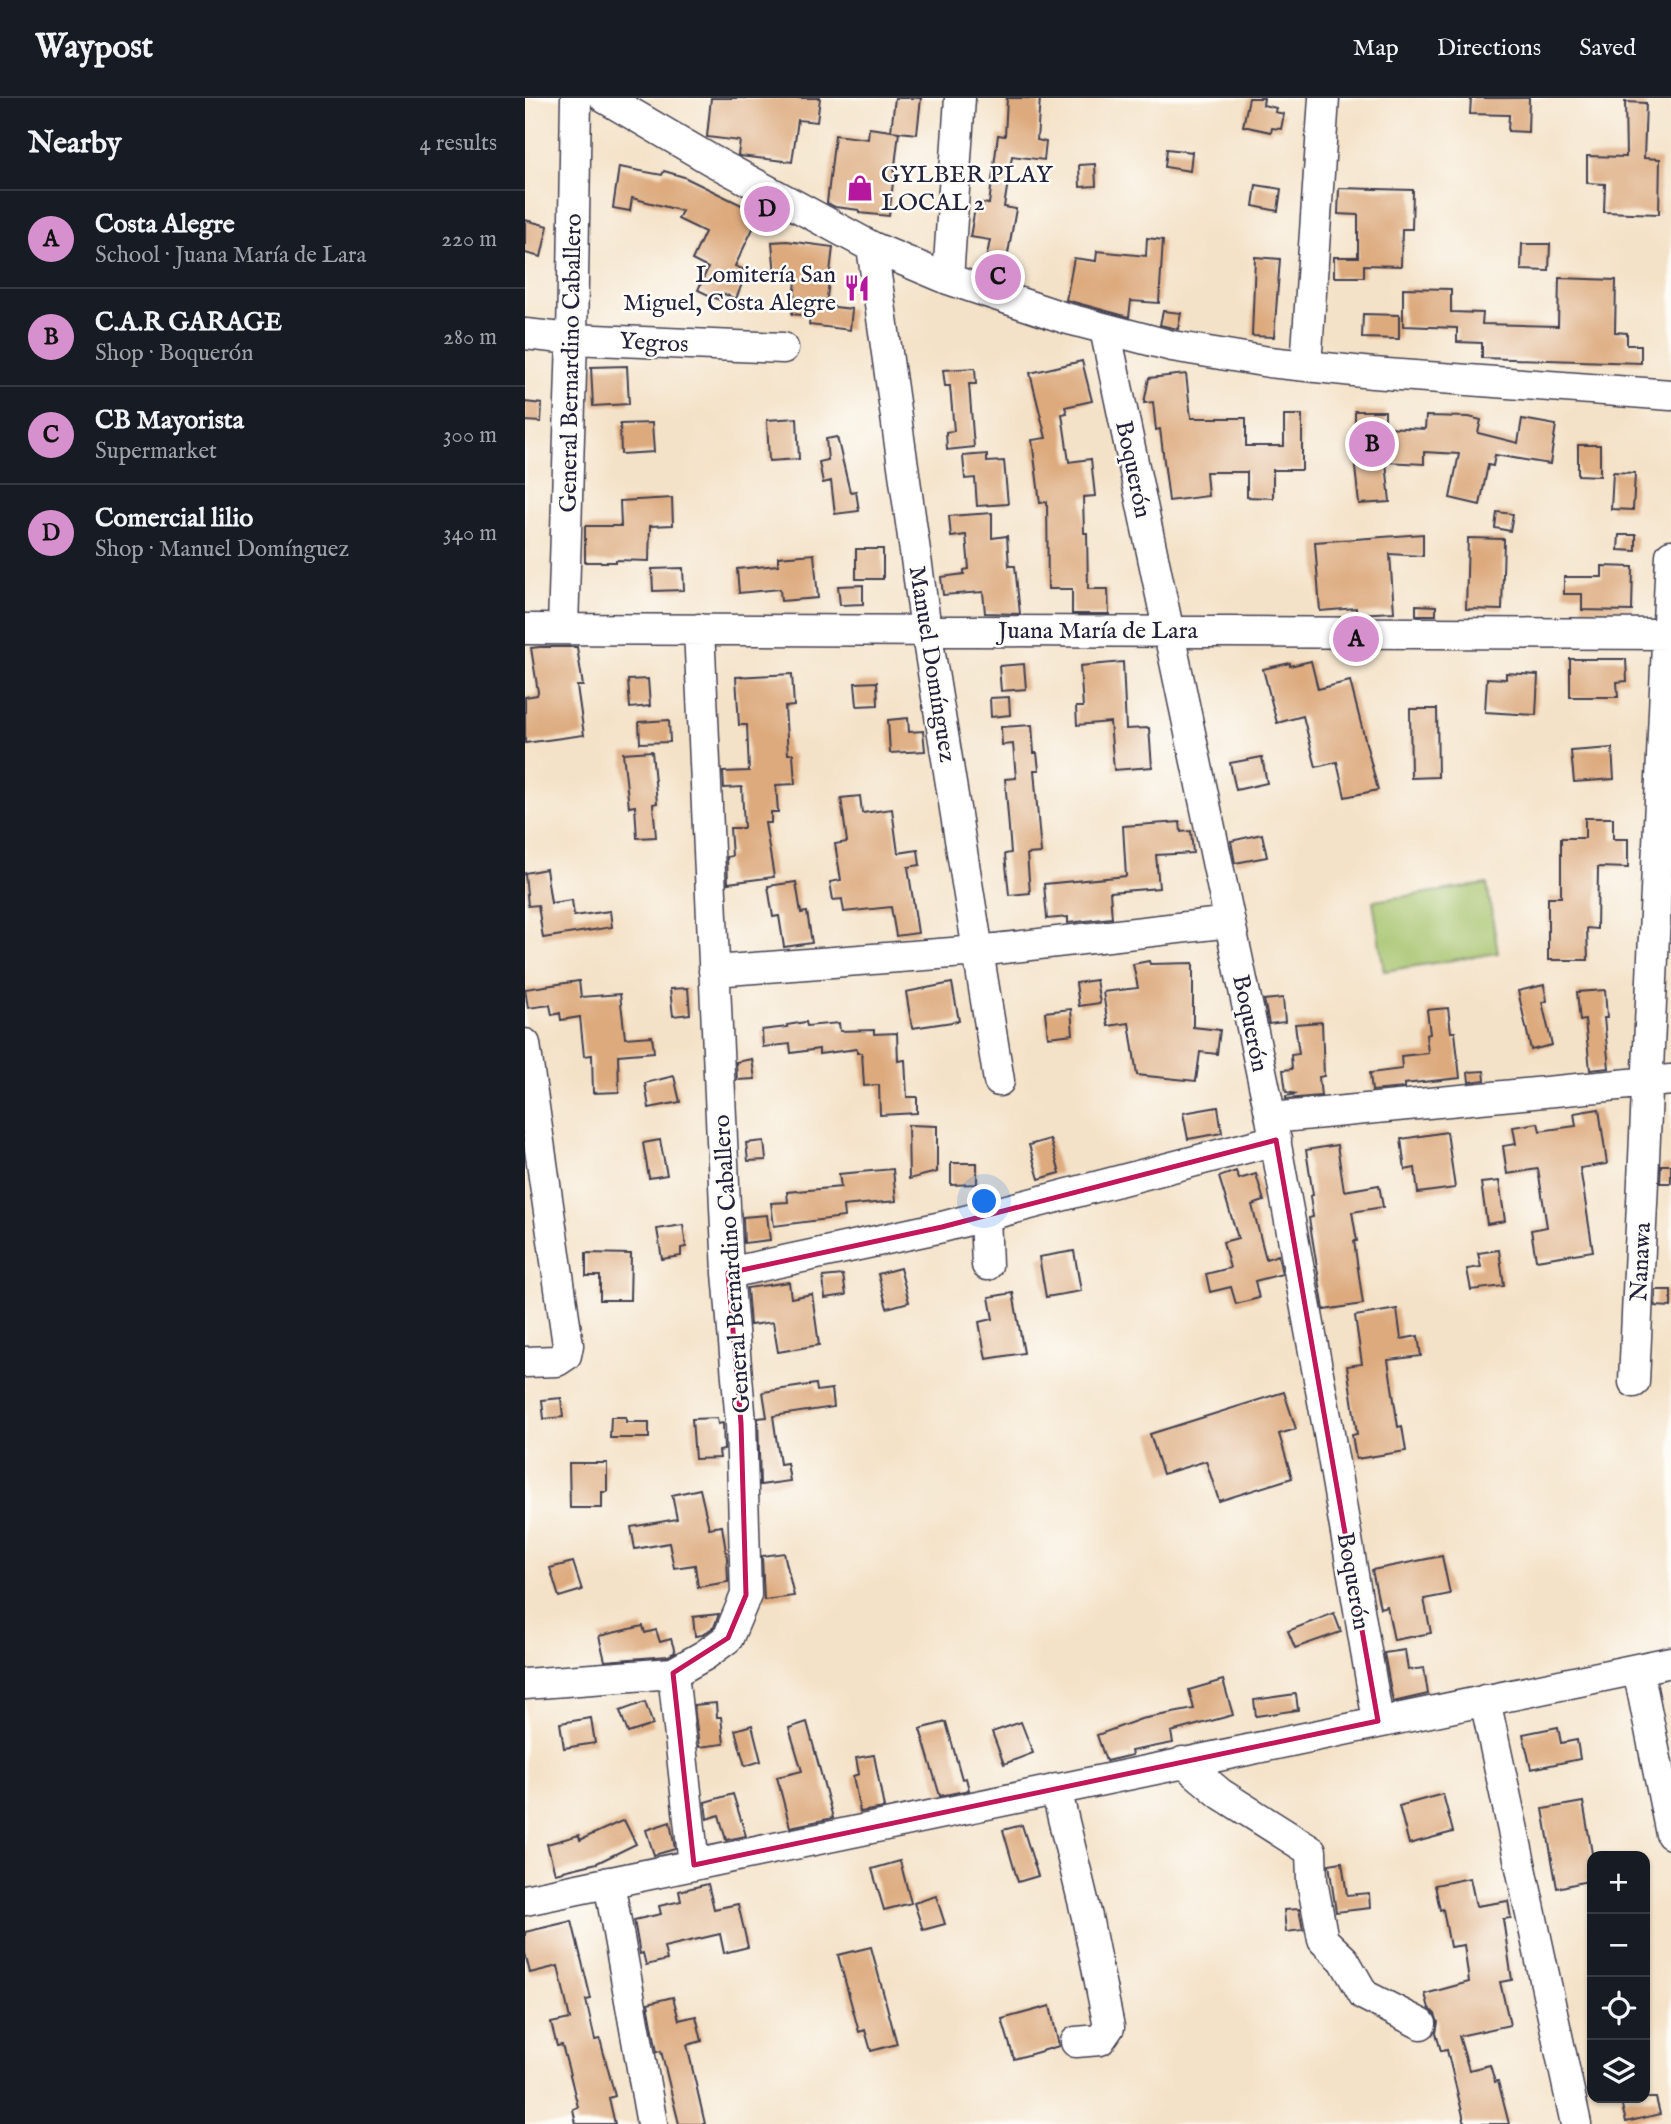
<!DOCTYPE html>
<meta charset="utf-8">
<style>
:root{--surface:#171b24;--page:#20242c;--text:#f1f3f6;--muted:#9ea1a6;--line:#363941;--accent:#d690ce}
body{margin:0;font-family:"IM FELL English",serif;background:var(--page);color:var(--text)}
.controls{position:absolute;right:21px;bottom:21px;display:grid;overflow:hidden;border-radius:14px;box-shadow:0 2px 5px #0004}
.controls button{width:63px;height:63px;display:grid;place-items:center;padding:0;border:0;border-bottom:2px solid var(--line);background:var(--surface);color:var(--text);font:35px sans-serif}
.you{position:absolute;left:460px;top:1104px;width:24px;height:24px;margin:-18px;border:5px solid #fff;border-radius:50%;background:#1a73e8;box-shadow:0 0 0 10px #1a73e833}
.badge{display:grid;place-items:center;width:46px;height:46px;border-radius:50%;background:var(--accent);color:#111;font-size:23px;font-weight:700}
.pin{position:absolute;translate:-50% -50%;border:4px solid #fff;box-shadow:0 2px 7px #0006}
.list{margin:0;padding:0;list-style:none}
h2{display:flex;justify-content:space-between;align-items:center;height:91px;margin:0;padding:0 28px;font-size:30px}
h2 small{font-size:23px;font-weight:400;color:var(--muted)}
.list li{display:grid;grid-template-columns:46px 1fr auto;gap:21px;align-items:center;box-sizing:border-box;height:98px;padding:0 28px;border-top:2px solid var(--line)}
.list b{display:block;font-size:26px;white-space:nowrap}
.list p{margin:0;font-size:23px;white-space:nowrap;color:var(--muted)}
.list em{font-size:23px;font-style:normal;color:var(--muted)}
.icon{flex:none;width:38px;height:38px;fill:none;stroke:currentColor;stroke-width:2;stroke-linecap:round;stroke-linejoin:round}
.map{position:relative;flex:none;width:1146px;height:2026px;overflow:hidden}
header{display:flex;align-items:center;gap:42px;box-sizing:border-box;height:98px;padding:0 35px;background:var(--surface);border-bottom:2px solid var(--line)}
header strong{font-size:33px}
nav{display:flex;gap:38px;margin-inline-start:auto;font-size:24px}
main{display:flex}
aside{flex:1;background:var(--surface)}
.map>svg:first-child{display:block}
.green{fill:#a3c168;stroke:#627252;stroke-width:2}
.building{fill:#ddaa7e}
.lines{fill:none;stroke-linecap:round;stroke-linejoin:round}
.minor-casing{stroke:#423f50;stroke-width:33}
.minor{stroke:#fff;stroke-width:30}
.marked{fill:none;stroke:#c2185b;stroke-width:5;stroke-linejoin:round}
.labels{text-anchor:middle;stroke-width:5;stroke-linejoin:round;paint-order:stroke}
.poi-label{font-size:24px;fill:#22223b;stroke:#fdfcf7;text-anchor:start}
.street-label{font-size:24px;fill:#22223b;stroke:#fdfcf7}
</style>
<header>
<strong>Waypost</strong>
<nav><a>Map</a><a>Directions</a><a>Saved</a></nav>
</header>
<main>
<aside>
<h2>Nearby<small>4 results</small></h2>
<ul class="list">
<li><span class="badge">A</span><div><b>Costa Alegre</b><p>School · Juana María de Lara</p></div><em>220 m</em></li>
<li><span class="badge">B</span><div><b>C.A.R GARAGE</b><p>Shop · Boquerón</p></div><em>280 m</em></li>
<li><span class="badge">C</span><div><b>CB Mayorista</b><p>Supermarket</p></div><em>300 m</em></li>
<li><span class="badge">D</span><div><b>Comercial lilio</b><p>Shop · Manuel Domínguez</p></div><em>340 m</em></li>
</ul>
</aside>
<div class="map">
<svg width="1146" height="2026" viewBox="0 0 1146 2026">
<rect width="100%" height="100%" fill="#fdfcf7"/>
<filter id="ink" filterUnits="userSpaceOnUse"><feTurbulence type="fractalNoise" baseFrequency=".0143" numOctaves="2"/><feDisplacementMap in="SourceGraphic" scale="14" xChannelSelector="R" yChannelSelector="G"/><feConvolveMatrix kernelMatrix="1 2 1 2 8 2 1 2 1" color-interpolation-filters="sRGB"/></filter>
<filter id="wash" filterUnits="userSpaceOnUse"><feTurbulence type="fractalNoise" baseFrequency=".00686" numOctaves="4" result="noise"/><feDisplacementMap in="SourceGraphic" scale="28" xChannelSelector="R" yChannelSelector="G"/><feGaussianBlur stdDeviation="1.57" result="paint"/><feColorMatrix in="noise" values="0 0 0 0 0 0 0 0 0 0 0 0 0 0 0 0 0 1.4 0 .05"/><feComposite in="paint" operator="in"/></filter>
<g filter="url(#wash)">
<rect width="100%" height="100%" fill="#f4e2c8"/>
<path class="green" d="M962,786l11,69 -114,18 -11,-70z"/>
<g id="blocks">
<path class="building" d="M186,0h109l-3,24 -19,-2 -6,42 -52,-6 -2,-1 2,-14 -33,-4z
M370,0h26l-4,36 -26,-3z
M482,0h33l-3,42 9,2 -2,18 -32,-4 -8,51 12,2 -9,50 -20,-4 3,-15 -20,-3 6,-35 13,2 9,-69 7,1z
M724,0h15l-1,7 13,3 -1,4 9,2 -3,15 -9,-1 -1,4 -28,-6z
M946,0h58l-1,34 -20,-1 1,-16 -39,-1z
M1100,4l21,1 -2,55 16,1 -1,55 -55,-2 1,-28 -18,-1v-27l39,1z
M344,30l30,4 -10,84 -30,-3v-3l-24,-3 -8,-4 8,-68 33,4z
M642,51l25,3 -2,19 -25,-4z
M570,66l1,22 -16,1 -1,-22z
M94,69l43,8 2,-4 20,6 76,37 -25,52 12,5 -11,28 -14,-6 -3,7 -21,-10 10,-22 -16,-8 13,-28 -27,-13 4,-8 -50,-13 -2,13 -17,-3z
M731,87l25,4 -3,22 -25,-5z
M814,90l74,2 -1,39h-10l-1,37 -37,-1v12h-30v-20h24v-42l-20,-1z
M0,122l23,6 -7,31 -16,-4z
M622,140l16,2 -4,63 -28,-2 -2,16 -63,-17 8,-42 22,3 1,-10 49,5z
M262,143l46,6 -7,59 26,3 -2,21 -41,-5 1,-9 -18,-2 5,-41 -22,2 -3,-33z
M997,146h28l-1,27 -28,-1z
M730,159l25,2 -6,78 -22,-1z
M1034,180l57,2 -1,52 12,1v12h14v18l-159,-5v-15l-25,-1v-14l-54,-2v-38l48,1v23l32,1 -1,11 76,2z
M638,213l18,2 -3,16 -18,-4z
M838,216l36,1v24l-37,-1z
M557,263l10,40 -27,6 2,6 -5,1 7,48 22,-3 4,37 -12,1 1,36h3l1,56h20l1,25h-37v-25h-24l-1,-87 -7,1 -8,-63 14,-2 -16,-65z
M102,268l2,38 -36,2 -2,-39z
M450,270l1,16h-7l5,63 -27,3 -1,-18 8,-1 -4,-45h-5l-2,-16z
M661,276l5,44h55v28h38v-31h18v55h-29v28l-26,-1v-25h-41l2,24 -39,5 -9,-72 -4,1 -3,-28 -9,1 5,-25z
M0,304l17,2 -1,18 -16,-1z
M830,313h30v16l40,2 1,-13 43,1 12,3 -3,13 40,10 4,-24 34,6 -6,39 -55,-9 -2,11 -5,-1 -8,40 -30,-7 9,-44 -35,-2v12l-38,-2 4,40 -31,2 -4,-37z
M272,320l2,41 -30,2 -2,-41z
M127,325l2,29 -33,2 -1,-30z
M312,339l13,55 6,-1 3,20 -24,3 -4,-33 -8,2 -4,-21 9,-2 -2,-21z
M1053,347h22v31l-22,-1z
M462,356v8l17,-1 4,43 -31,2 -2,-28 -10,1 -2,-23z
M1088,374l22,1 -2,37 -22,-1z
M147,400l1,27 -23,1 -1,35 -33,-1v2h-31v-36h36l-1,-25z
M972,414l16,2 -3,17 -15,-3z
M467,415v25l15,-2 2,30h6l5,48 -35,-1 -2,-21 -40,3 -2,-18 23,-3v-4l5,-1 -3,-34 -15,2 -2,-21z
M898,436v22l-33,-2 4,58 -38,2v-6l-36,3 -5,-69z
M1094,437h17v16l-18,-1z
M943,440l36,1 -2,71 -36,-1z
M331,451h27v30h-27z
M289,456l4,44 -37,3 -1,-12 -41,4 -2,-24 41,-4v-8z
M1077,468l31,1 -1,44 -50,-1v-16h-18v-17h38z
M158,470l1,22 -31,1 -1,-22z
M338,487v19l-23,1 -2,-19z
M891,507l20,1v9h-20z
M15,549h37l6,39h-6l7,49 -59,8v-46l12,-2 1,-3 -7,-44z
M1045,561h56l1,22 -10,1 1,15h-48z
M786,563l7,28 32,-8 28,109 -33,7 -8,-35 -21,5 -13,-51 -26,7 -14,-54 27,-6v3z
M598,564l3,67 23,-1 3,39 -38,3 -4,-48 -33,3 -1,-18h7l-3,-41z
M499,566l2,25 -25,2 -2,-25z
M981,575l32,2 -2,40 -51,-3 2,-34 19,1z
M267,576l2,32 -9,1 3,47h5l2,30 -19,1 2,27h-7v11h-6l9,54 -46,6 -1,-26 5,-1 -2,-28h14l-2,-41 -18,1 -1,-16 26,-1 -2,-46h-8l-3,-48z
M123,581l2,27 -20,2 -2,-28z
M352,584l1,23 -21,1 -2,-23z
M484,599l1,18 -19,2 -1,-19z
M885,611h27l1,68 -27,1z
M383,620l1,14 14,-1 2,20 -35,2 -2,-33z
M144,622l1,22 -30,1 -1,-21z
M507,627l2,28h3l2,17h-5l7,83 -14,1 3,39 -21,2 -4,-41 6,-1 -6,-74 11,-1 -3,-34 -11,1 -1,-18z
M1087,650l2,31 -40,3 -3,-31z
M127,653l5,52 -4,1 3,33 -19,1 -2,-32 -6,1 -6,-54z
M737,659l5,26 -31,7 -6,-27z
M335,698l2,17 30,-4 6,44 20,-3 2,15 -12,2 10,66 -22,3 -5,-29 -47,5 -2,-13 -9,1 -3,-18 11,-2 -6,-36 12,-2 -6,-44z
M1060,720h28v21h15v29l-30,-1 -1,62 -10,-1 1,32h-40v-63h13v-59h24z
M655,724l1,10 10,-1 2,22 -37,2 3,33 -49,4 2,26 -44,5v-6l-21,2 -3,-35 82,-8 -3,-50z
M737,736l5,23 -32,6 -4,-22z
M21,771l5,34 21,-3 2,16 36,-5 2,16 -69,11 -5,-33 -10,1 -3,-33z
M271,784l5,31 6,-1 5,31 -28,4 -5,-31 -6,1 -5,-31z
M624,863l1,3 43,-1v64l27,3 -3,24 -17,-2 -4,29 -59,-6 -8,-52 -21,3 -5,-34 35,-4 -5,-24z
M571,882l4,23 -21,3 -3,-23z
M54,883l2,16 39,-3 5,44 27,-2 2,16 -36,3 1,37 -26,1 -1,-38 -8,1 -4,-39 -19,3 -1,-7 -8,2 -2,-10 -22,3 -3,-19z
M427,885l7,38 -47,7 -6,-36z
M1019,887l3,16 -5,1 10,43 -21,5 -13,-59z
M163,890l2,26 -17,2 -3,-27z
M1080,892l2,28h-3l5,50 -19,2 -5,-50 -5,1 -3,-29z
M758,900l2,24 -16,2 -5,-24z
M923,910l3,24h4l5,46 -56,6v4l-32,3 -2,-18 32,-4 -1,-13 27,-3 -2,-18 4,-1 -3,-24z
M546,911l2,25 -25,3 -3,-25z
M281,924l1,4 32,-3 1,8 34,-1v4l23,-1 1,28 7,-1 2,37h10v16l-37,2 -1,-30 -15,1 -2,-33h-5v-4l-38,5v-5l-28,4 -1,-9 -27,3 -1,-17 26,-3 -1,-2z
M797,924l2,54 -5,1 2,19 -35,3v-3l11,-2 -11,-2 -3,-22 9,-1 -1,-14 8,-1 -4,-30z
M227,961l3,20 -18,1 -1,-18z
M959,973l1,9 -16,2 -1,-10z
M149,978l6,26 -31,6 -4,-25z
M693,1009l4,26 -34,6 -5,-26z
M1074,1011l8,55 -27,4 13,83 -57,9 -5,-30 16,-3 -9,-58 -31,5 -4,-28 13,-2 -3,-17 25,-4 2,8 36,-5 -2,-13z
M383,1027l29,1v46l-28,7z
M922,1034l8,56 -37,5 -3,-25 -10,2 -4,-31z
M525,1041l10,34 -21,6 -10,-34z
M135,1042l7,35 -18,3 -6,-35z
M239,1043l2,19 -18,1 -2,-18z
M812,1047l7,46 35,-6 4,22 -31,5 5,29h-3l9,63 -39,6 -15,-92 4,-1 -3,-21 3,-1 -7,-45z
M426,1065h26v21l-26,1z
M1136,1067h10v18h-11z
M368,1071l3,32 -53,5 1,11 -70,9 -3,-23 17,-1 -1,-10 54,-5 -2,-13z
M711,1073l3,8 17,-5 8,27 -12,4 14,54 12,-4 4,19 -27,7 4,17 -23,6 -5,-17 -21,5 -4,-18 24,-6 -7,-26 15,-4 -19,-61z
M974,1083l6,40 -18,3 -6,-41z
M242,1117l3,25 -26,3 -1,-26z
M158,1127l3,22 -5,1v8l-19,3 -5,-30z
M974,1152l5,36 -33,4 -4,-21 14,-2 -3,-14z
M549,1153l7,40 -35,6 -7,-40z
M61,1155l45,1 -1,46h-30v-24h-14z
M375,1170l9,34 -22,6 -9,-34z
M318,1177l3,20 -21,3 -2,-21z
M264,1184l2,16 21,-4 7,51 -41,7 -5,-30 -23,3 -3,-37z
M1131,1192h15v17l-16,-1z
M488,1195l11,60 -38,6 -7,-37 14,-3 -4,-22z
M872,1211l4,30 17,-3 3,20 -33,4 10,67 4,-1 4,25 -50,8 -4,-24 5,-1 -10,-68 15,-2 -7,-48z
M291,1286l1,7 15,-2 2,18 -61,9 7,48 7,-1 3,18 -30,4 -2,-67 9,-1 -4,-25z
M759,1294l12,37 -17,5 13,44 -73,23 -13,-40 -43,13 -13,-40z
M36,1300l2,19 -19,2 -2,-19z
M86,1319h15v5h23v16h-39z
M192,1320l1,6 5,-1 1,27 -5,1 1,7 -25,1 -3,-40z
M44,1365h38v29h-5v16h-32z
M175,1391l9,39 13,-2 5,32 1,24 -30,5 -3,-22 -21,3 -5,-25 -34,6 -4,-22 46,-8 -5,-24z
M259,1455l10,43 -30,4 -2,-44z
M917,1458l8,38 -26,5 7,34 -37,7 -7,-34 -7,2 -8,-38z
M48,1464l9,28 -23,7 -9,-29z
M809,1515l7,19 -46,16 -7,-17z
M194,1516l-5,13 -12,8 -7,1 -2,-19z
M118,1528l2,7 11,-3 4,12 11,-3 4,13 -7,4 -63,5 -6,-25z
M880,1552l3,20 16,-2 4,26 -35,8 -9,-49z
M698,1582l10,35 -62,17 2,11 -42,8 1,4 -26,6 -9,-26 44,-16 53,-10 -5,-19z
M771,1596l2,16 -42,6 -2,-16z
M120,1604l8,23 -25,8 -8,-22z
M191,1605l1,14h4l3,27 -25,3 -5,-42z
M66,1620l4,25 -31,5 -4,-25z
M282,1624l26,96 -43,9 -13,-50 25,-6 -13,-43z
M421,1624l16,57 4,-1 3,12 -29,6 -20,-67z
M496,1624l12,31 -29,11 -12,-32z
M227,1627l9,36 -16,5 -10,-36z
M1033,1629l3,16 16,-3 3,19 -49,10 -8,-35z
M349,1657l10,53 -24,4 -7,-36 6,-2 -3,-16z
M208,1696l13,42 -20,4 -7,-25 -12,4 -2,-17z
M918,1696l10,38 -44,12 -10,-38z
M1058,1704l9,51v27l-35,8 -14,-79z
M99,1722l12,24 -39,19 -42,10 -8,-29 32,-9 1,5z
M145,1724l5,27 -21,6 -8,-25z
M497,1727l16,51 -20,6 -15,-52z
M375,1763l11,42 -27,7 -12,-41z
M817,1764l5,33 22,-2 1,15 -34,4 -7,-48z
M945,1780l6,28 32,-5 3,17 -8,1 9,61 -12,2 10,43 -51,11 10,34 21,-5 5,17 3,-1 11,43h-44l-18,-74 -6,1 -5,-18 2,-11 -3,-8 -6,-6 -4,-14 44,-12 -5,-37 -14,2 -7,-38 -3,1 -5,-25z
M183,1786l6,25 24,-5 10,43 -24,6 -4,-19 -56,13 3,13 -21,5 -3,-12 -3,1 -6,-34 27,-6 -2,-8 22,-5 -2,-10z
M411,1798l9,28 -22,6 -9,-27z
M774,1811l4,21 -17,2 -2,-22z
M47,1823l19,78 -5,1 9,40 5,-1 15,57 -6,2 6,26h-39l-3,-15 5,-2 -9,-36 -7,-26 -5,1 -6,-23 19,-4 -12,-53 -28,7 -5,-20v-21z
M346,1849l26,97 -26,7 -6,-21 -6,2 -21,-77z
M148,1899l6,23 17,-4 6,25 -15,4 18,79h-26l-18,-73 -4,1 -9,-49z
M525,1908l9,40 -45,13 -12,-40z
M1095,2000h36l4,16 -34,8z"/>
</g>
</g>
<g filter="url(#ink)">
<use href="#blocks" fill-opacity="0" stroke="#423f50" stroke-width="2"/>
<g class="lines">
<g class="minor-casing">
<path id="minor" d="M80,0l106,62 161,87 76,32 117,39 107,28 97,16 104,11 298,22
M347,149l54,382 73,452
M423,181l12,-181
M580,231l166,789 57,310 50,293
M0,236l47,5 211,9
M781,268l18,-268
M38,530l9,-289 4,-241
M0,531l1146,5
M189,873l264,-20 252,-29
M0,946l43,301 -2,10 -9,6 -32,1
M746,1020l400,-38
M460,1118l2,49
M203,1175l214,-46 334,-87
M1109,1284l37,-827
M1113,1571l33,165
M148,1575l21,192
M0,1586l148,-11 32,-18 23,-17 18,-43 -5,-172 -13,-150 -29,-644
M960,1602l91,424
M658,1664l38,32 90,57 1,30 11,59 21,20 20,35 57,29
M531,1691l31,128 22,110 -9,13 -24,2
M84,1784l43,242
M0,1802l1146,-238"/>
</g>
<use href="#minor" class="minor"/>
</g>
</g>
<path class="marked" d="M751,1042l102,581 -684,144 -21,-192 55,-35 18,-43 -5,-172 -13,-150 214,-46z"/>
<defs>
<g id="shop-bare" transform="scale(2.1)"><path d="M-5-2.5h2.3a2.7 3.5 0 0 1 5.4 0H5L5.5 6h-11ZM-1.5-2.5h3a1.5 2.3 0 0 0-3 0Z" fill="#b5179e" stroke="#fdfcf7" stroke-width="2.5" paint-order="stroke"/></g>
<g id="restaurant-bare" transform="scale(2.1)"><path d="M-5-6h1v4h1v-4h1v4h1v-4h1v5L-1.5 .5V6h-2V.5L-5-1ZM5-6V6H3V1.5H1.5Q1.5-4 5-6Z" fill="#b5179e" stroke="#fdfcf7" stroke-width="2.5" paint-order="stroke"/></g>
</defs>
<g fill-rule="evenodd">
<use href="#shop-bare" x="335" y="90"/>
<use href="#restaurant-bare" x="332" y="190"/>
</g>
<g class="labels">
<g class="poi-label">
<text x="356" y="84">GYLBER PLAY<tspan x="356" dy="28">LOCAL 2</tspan></text>
<text x="311" y="184" text-anchor="end">Lomitería San<tspan x="311" dy="28">Miguel, Costa Alegre</tspan></text>
</g>
<g class="street-label">
<text transform="translate(129 244) rotate(3)" y="8">Yegros</text>
<text transform="translate(45 265) rotate(-89)" y="8">General Bernardino Caballero</text>
<text transform="translate(609 371) rotate(78)" y="8">Boquerón</text>
<text x="573" y="540">Juana María de Lara</text>
<text transform="translate(408 566) rotate(81)" y="8">Manuel Domínguez</text>
<text transform="translate(726 925) rotate(78)" y="8">Boquerón</text>
<text transform="translate(1115 1164) rotate(-87)" y="8">Nanawa</text>
<text transform="translate(206 1166) rotate(-94)" y="8">General Bernardino Caballero</text>
<text transform="translate(829 1483) rotate(80)" y="8">Boquerón</text>
</g>
</g>
</svg>
<div class="controls">
<button>+</button>
<button>−</button>
<button><svg class="icon" aria-label="locate" viewBox="0 0 24 24"><circle cx="12" cy="12" r="6"/><path d="M12 2v4M12 18v4M2 12h4M18 12h4"/></svg></button>
<button><svg class="icon" aria-label="layers" viewBox="0 0 24 24"><path d="M12 4l9 5-9 5-9-5zM3 14l9 5 9-5"/></svg></button>
</div>
<div class="you"></div>
<div class="pin badge" style="left:831px;top:541px">A</div>
<div class="pin badge" style="left:847px;top:346px">B</div>
<div class="pin badge" style="left:473px;top:179px">C</div>
<div class="pin badge" style="left:242px;top:111px">D</div>
</div>
</main>
